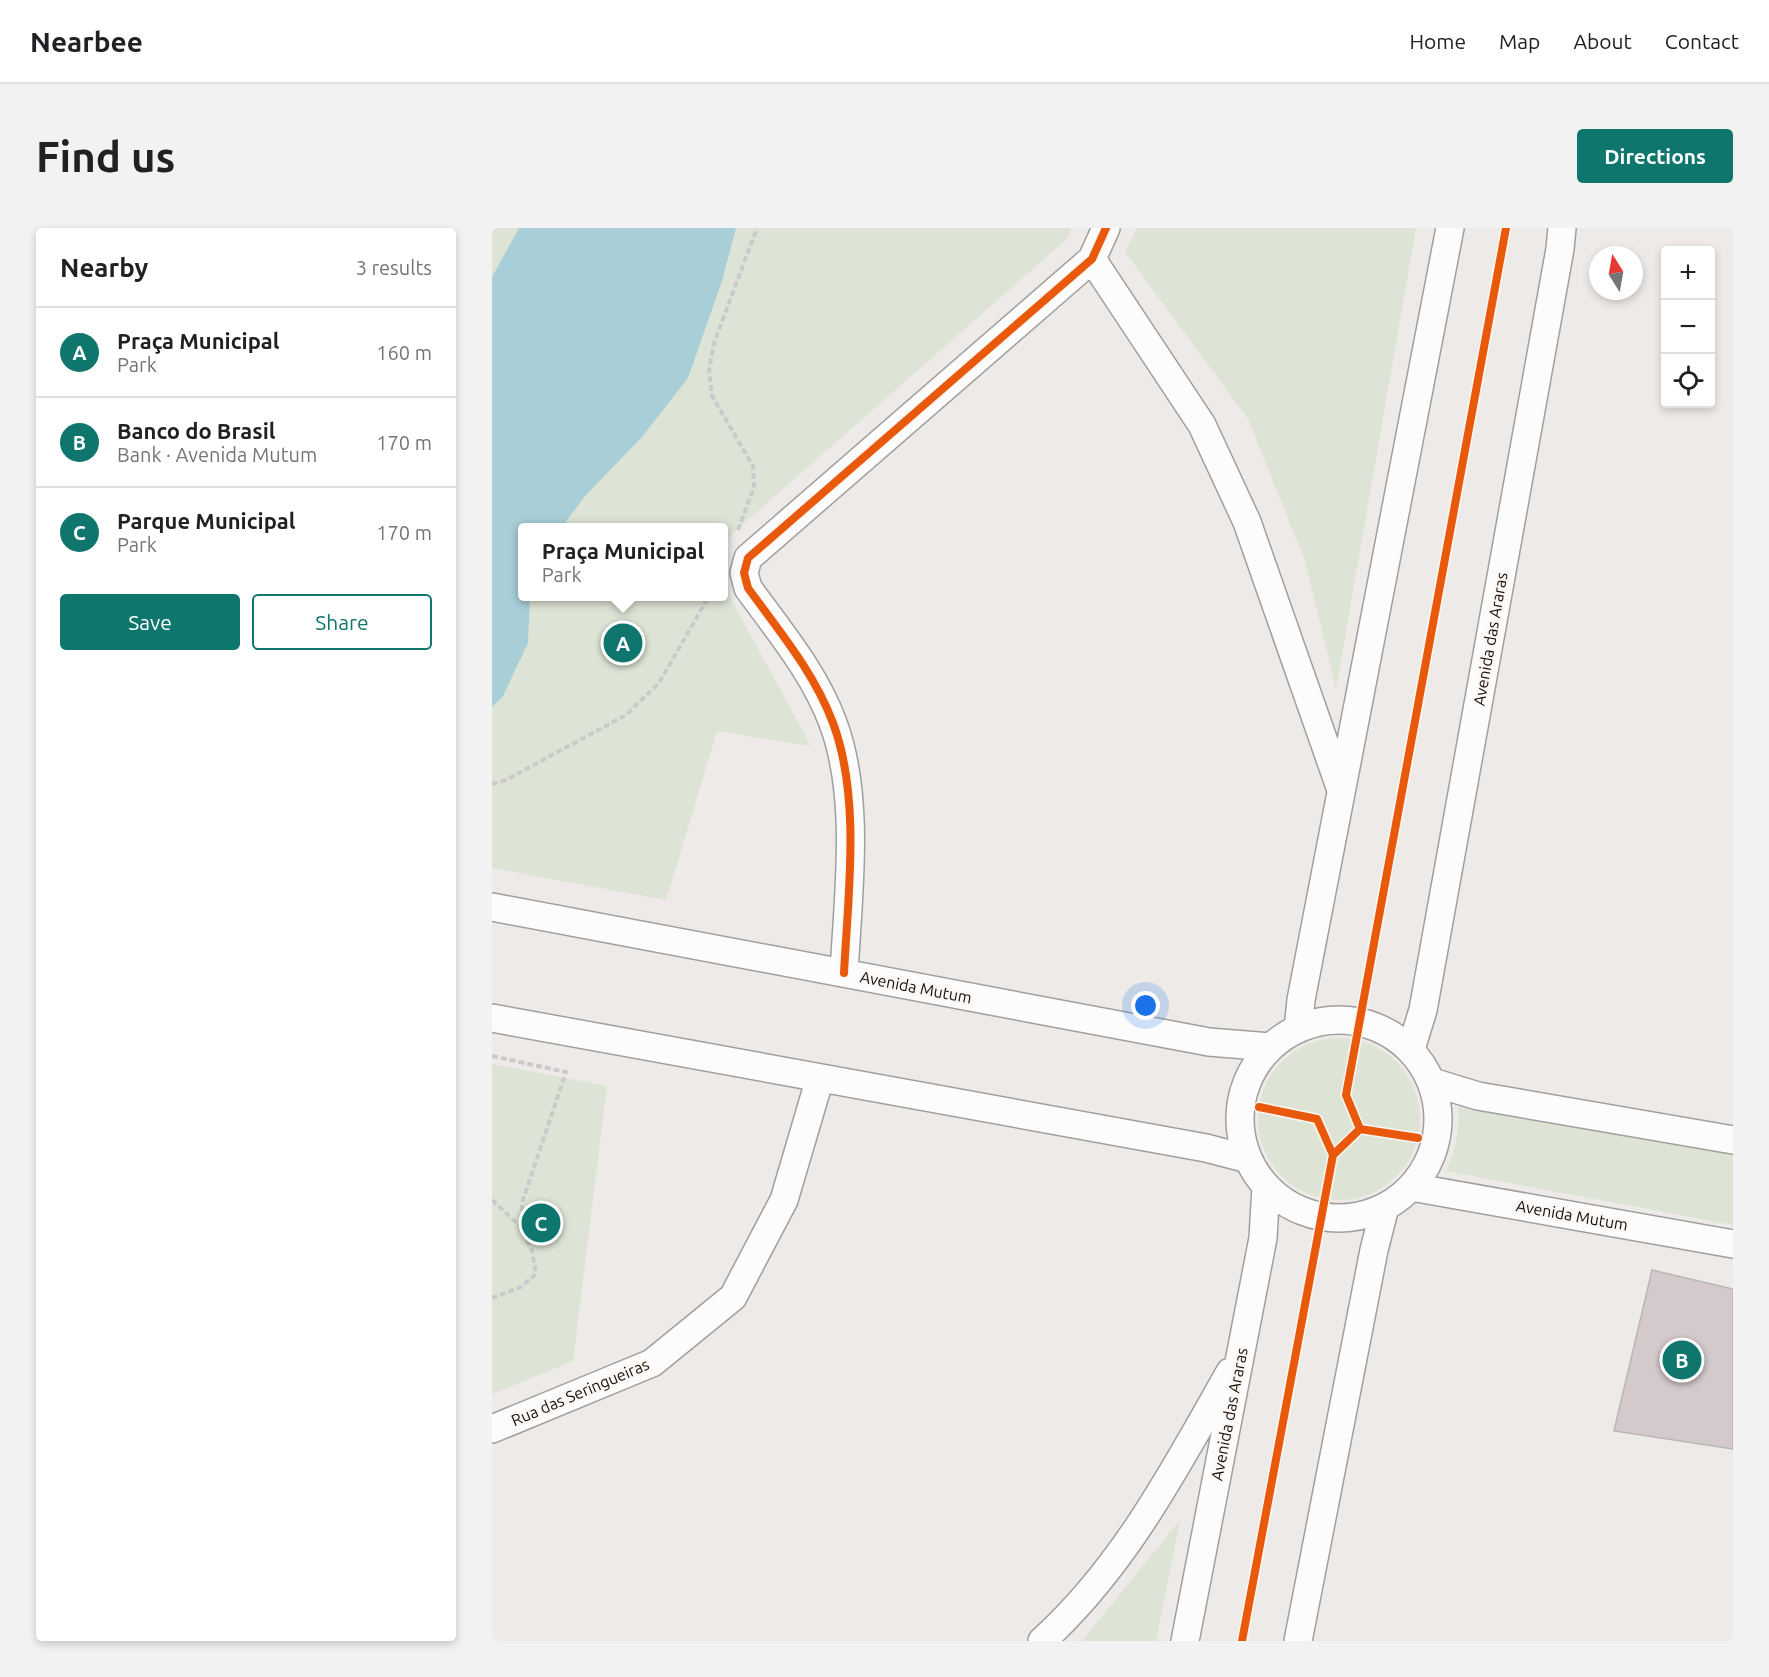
<!DOCTYPE html>
<meta charset="utf-8">
<style>
:root{--surface:#fff;--page:#f2f2f2;--text:#202124;--muted:#757577;--line:#e0e0e0;--accent:#0f766e}
body{margin:0;font-family:Ubuntu,sans-serif;background:var(--page);color:var(--text)}
.controls{position:absolute;right:18px;top:18px;display:grid;overflow:hidden;border-radius:6px;box-shadow:0 3px 9px #0003}
.controls button{width:54px;height:54px;display:grid;place-items:center;padding:0;border:0;border-bottom:2px solid var(--line);background:var(--surface);color:var(--text);font:30px sans-serif}
.compass{position:absolute;left:1097px;top:18px;width:54px;height:54px;border-radius:50%;background:var(--surface);box-shadow:0 3px 9px #0003;rotate:349deg}
.you{position:absolute;left:654px;top:778px;width:21px;height:21px;margin:-15px;border:4px solid #fff;border-radius:50%;background:#1a73e8;box-shadow:0 0 0 9px #1a73e833}
.badge{display:grid;place-items:center;width:39px;height:39px;border-radius:50%;background:var(--accent);color:#fff;font-size:20px;font-weight:700}
.pin{position:absolute;translate:-50% -50%;border:3px solid #fff;box-shadow:0 2px 6px #0006}
.popup{position:absolute;left:26px;top:295px;width:210px;height:78px;box-sizing:border-box;display:grid;place-content:center;border-radius:6px;background:var(--surface);filter:drop-shadow(0 2px 4px #0005);font-size:20px;white-space:nowrap;color:var(--muted)}
.popup b{font-size:22px;color:var(--text)}
.popup::after{content:'';position:absolute;left:50%;top:100%;margin-left:-12px;border:12px solid transparent;border-top-color:var(--surface)}
.list{margin:0;padding:0;list-style:none}
h2{display:flex;justify-content:space-between;align-items:center;height:78px;margin:0;padding:0 24px;font-size:26px}
h2 small{font-size:20px;font-weight:400;color:var(--muted)}
.list li{display:grid;grid-template-columns:39px 1fr auto;gap:18px;align-items:center;box-sizing:border-box;height:90px;padding:0 24px;border-top:2px solid var(--line)}
.list b{display:block;font-size:22px;white-space:nowrap}
.list p{margin:0;font-size:20px;white-space:nowrap;color:var(--muted)}
.list em{font-size:20px;font-style:normal;color:var(--muted)}
.actions{display:flex;gap:12px;padding:18px 24px}
.actions a{flex:1;padding:14px 0;border:2px solid var(--accent);border-radius:6px;text-align:center;font-size:21px;color:var(--accent)}
.actions .main{background:var(--accent);color:#fff}
.icon{flex:none;width:33px;height:33px;fill:none;stroke:currentColor;stroke-width:2;stroke-linecap:round;stroke-linejoin:round}
.map{position:relative;flex:none;width:1241px;height:1413px;overflow:hidden;border-radius:6px}
header{display:flex;align-items:center;gap:36px;box-sizing:border-box;height:84px;padding:0 30px;background:var(--surface);border-bottom:2px solid var(--line)}
header strong{font-size:28px}
nav{display:flex;gap:33px;margin-inline-start:auto;font-size:21px}
.intro{display:flex;align-items:center;justify-content:space-between;box-sizing:border-box;height:144px;padding:0 36px}
h1{margin:0;font-size:42px}
.button{padding:15px 27px;border-radius:6px;background:var(--accent);color:#fff;font-size:21px;font-weight:700}
main{display:flex;gap:36px;padding:0 36px}
aside{flex:1;background:var(--surface);border-radius:6px;box-shadow:0 3px 9px #0003}
.map>svg:first-child{display:block}
.green{fill:#dee4d5}
.water{fill:#a8cfd7}
.building{fill:#d4c9cb;stroke:#b9b7b6;stroke-width:1.5}
.lines{fill:none;stroke-linecap:round;stroke-linejoin:round}
.minor-casing{stroke:#a19f9d;stroke-width:30}
.path{stroke:#cbcaca;stroke-width:4;stroke-dasharray:6 3;stroke-linecap:butt}
.minor{stroke:#fcfcfc;stroke-width:27}
.cycleway-casing{stroke:#fcf7f3;stroke-width:11}
.cycleway{stroke:#e8590c;stroke-width:8}
.labels{text-anchor:middle;stroke-width:5;stroke-linejoin:round;paint-order:stroke}
.street-label{font-size:16px;fill:#12100f;stroke:#fcf7f3}
</style>
<header>
<strong>Nearbee</strong>
<nav><a>Home</a><a>Map</a><a>About</a><a>Contact</a></nav>
</header>
<div class="intro"><h1>Find us</h1><a class="button">Directions</a></div>
<main>
<aside>
<h2>Nearby<small>3 results</small></h2>
<ul class="list">
<li><span class="badge">A</span><div><b>Praça Municipal</b><p>Park</p></div><em>160 m</em></li>
<li><span class="badge">B</span><div><b>Banco do Brasil</b><p>Bank · Avenida Mutum</p></div><em>170 m</em></li>
<li><span class="badge">C</span><div><b>Parque Municipal</b><p>Park</p></div><em>170 m</em></li>
</ul>
<div class="actions"><a class="main">Save</a><a>Share</a></div>
</aside>
<div class="map">
<svg width="1241" height="1413" viewBox="0 0 1241 1413">
<rect width="100%" height="100%" fill="#edeae8"/>
<path class="green" d="M0,0h579l-3,10 -344,303 -1,-13h-201v68h201l1,-10 87,160 -94,-15 -51,169 -174,-32z
M645,0h279l-80,461 -31,-128 -57,-142 -123,-167z
M766 891a81 81 0 1 1 162 0a81 81 0 1 1-162 0Z
M0,836l115,22 -34,275 -81,33z
M966,874l275,51v72l-287,-54c11,-24 14,-43 12,-69z
M688,1292l-24,121h-74z"/>
<path class="water" d="M27,0h217l-14,53 -34,97 -46,59 -57,59 -23,31 -40,1v68l8,1 -2,46 -25,53 -11,11v-430z"/>
<path class="building" d="M1160,1042l81,19v160l-119,-18z"/>
<g class="lines">
<g class="minor-casing">
<path id="minor" d="M600,31l110,166 45,97 94,268
M0,679l717,135 61,5
M352,745c4,-78 17,-175 -11,-250 -19,-51 -54,-92 -85,-135l-4,-15 4,-15 344,-299 14,-31
M0,790l714,130 42,11
M748 891a99 99 0 1 1 198 0a99 99 0 1 1-198 0Z
M806,801l3,-29 149,-772
M919,821l12,-39 137,-761 2,-21
M940,854l46,14 255,44
M919,959l322,57
M0,1201l160,-66 81,-66 51,-97 36,-122
M550,1413c82,-74 134,-174 188,-269
M693,1413l78,-403 3,-52
M806,1413l76,-391 11,-43"/>
</g>
<path class="path" d="M246,302l16,-43 -1,-21 -41,-70 -3,-26 5,-27 43,-115
M0,556l14,-4 120,-65 33,-32 50,-87
M0,828l74,16 -44,131 -1,24 11,24 4,23 -15,13 -29,11
M0,972l28,26"/>
<use href="#minor" class="minor"/>
<g class="cycleway-casing">
<path id="cycleway" d="M352,745c4,-78 17,-175 -11,-250 -19,-51 -54,-92 -85,-135l-4,-15 4,-15 344,-299 14,-31
M868,901l-14,-34 160,-867
M841,927l27,-26 58,9
M750,1413l91,-486 -16,-36 -58,-12"/>
</g>
<use href="#cycleway" class="cycleway"/>
</g>
<g class="labels">
<g class="street-label">
<text transform="translate(998 411) rotate(-80)" y="6">Avenida das Araras</text>
<text transform="translate(424 759) rotate(11)" y="6">Avenida Mutum</text>
<text transform="translate(1080 987) rotate(10)" y="6">Avenida Mutum</text>
<text transform="translate(88 1164) rotate(-23)" y="6">Rua das Seringueiras</text>
<text transform="translate(737 1186) rotate(-79)" y="6">Avenida das Araras</text>
</g>
</g>
</svg>
<div class="controls">
<button>+</button>
<button>−</button>
<button><svg class="icon" aria-label="locate" viewBox="0 0 24 24"><circle cx="12" cy="12" r="6"/><path d="M12 2v4M12 18v4M2 12h4M18 12h4"/></svg></button>
</div>
<svg class="compass" viewBox="-18 -18 36 36"><path d="M0-13l5 13h-10z" fill="#e53935"/><path d="M0 13l5-13h-10z" fill="#757577"/></svg>
<div class="you"></div>
<div class="pin badge" style="left:131px;top:415px">A</div>
<div class="popup"><b>Praça Municipal</b>Park</div>
<div class="pin badge" style="left:1190px;top:1132px">B</div>
<div class="pin badge" style="left:49px;top:995px">C</div>
</div>
</main>
